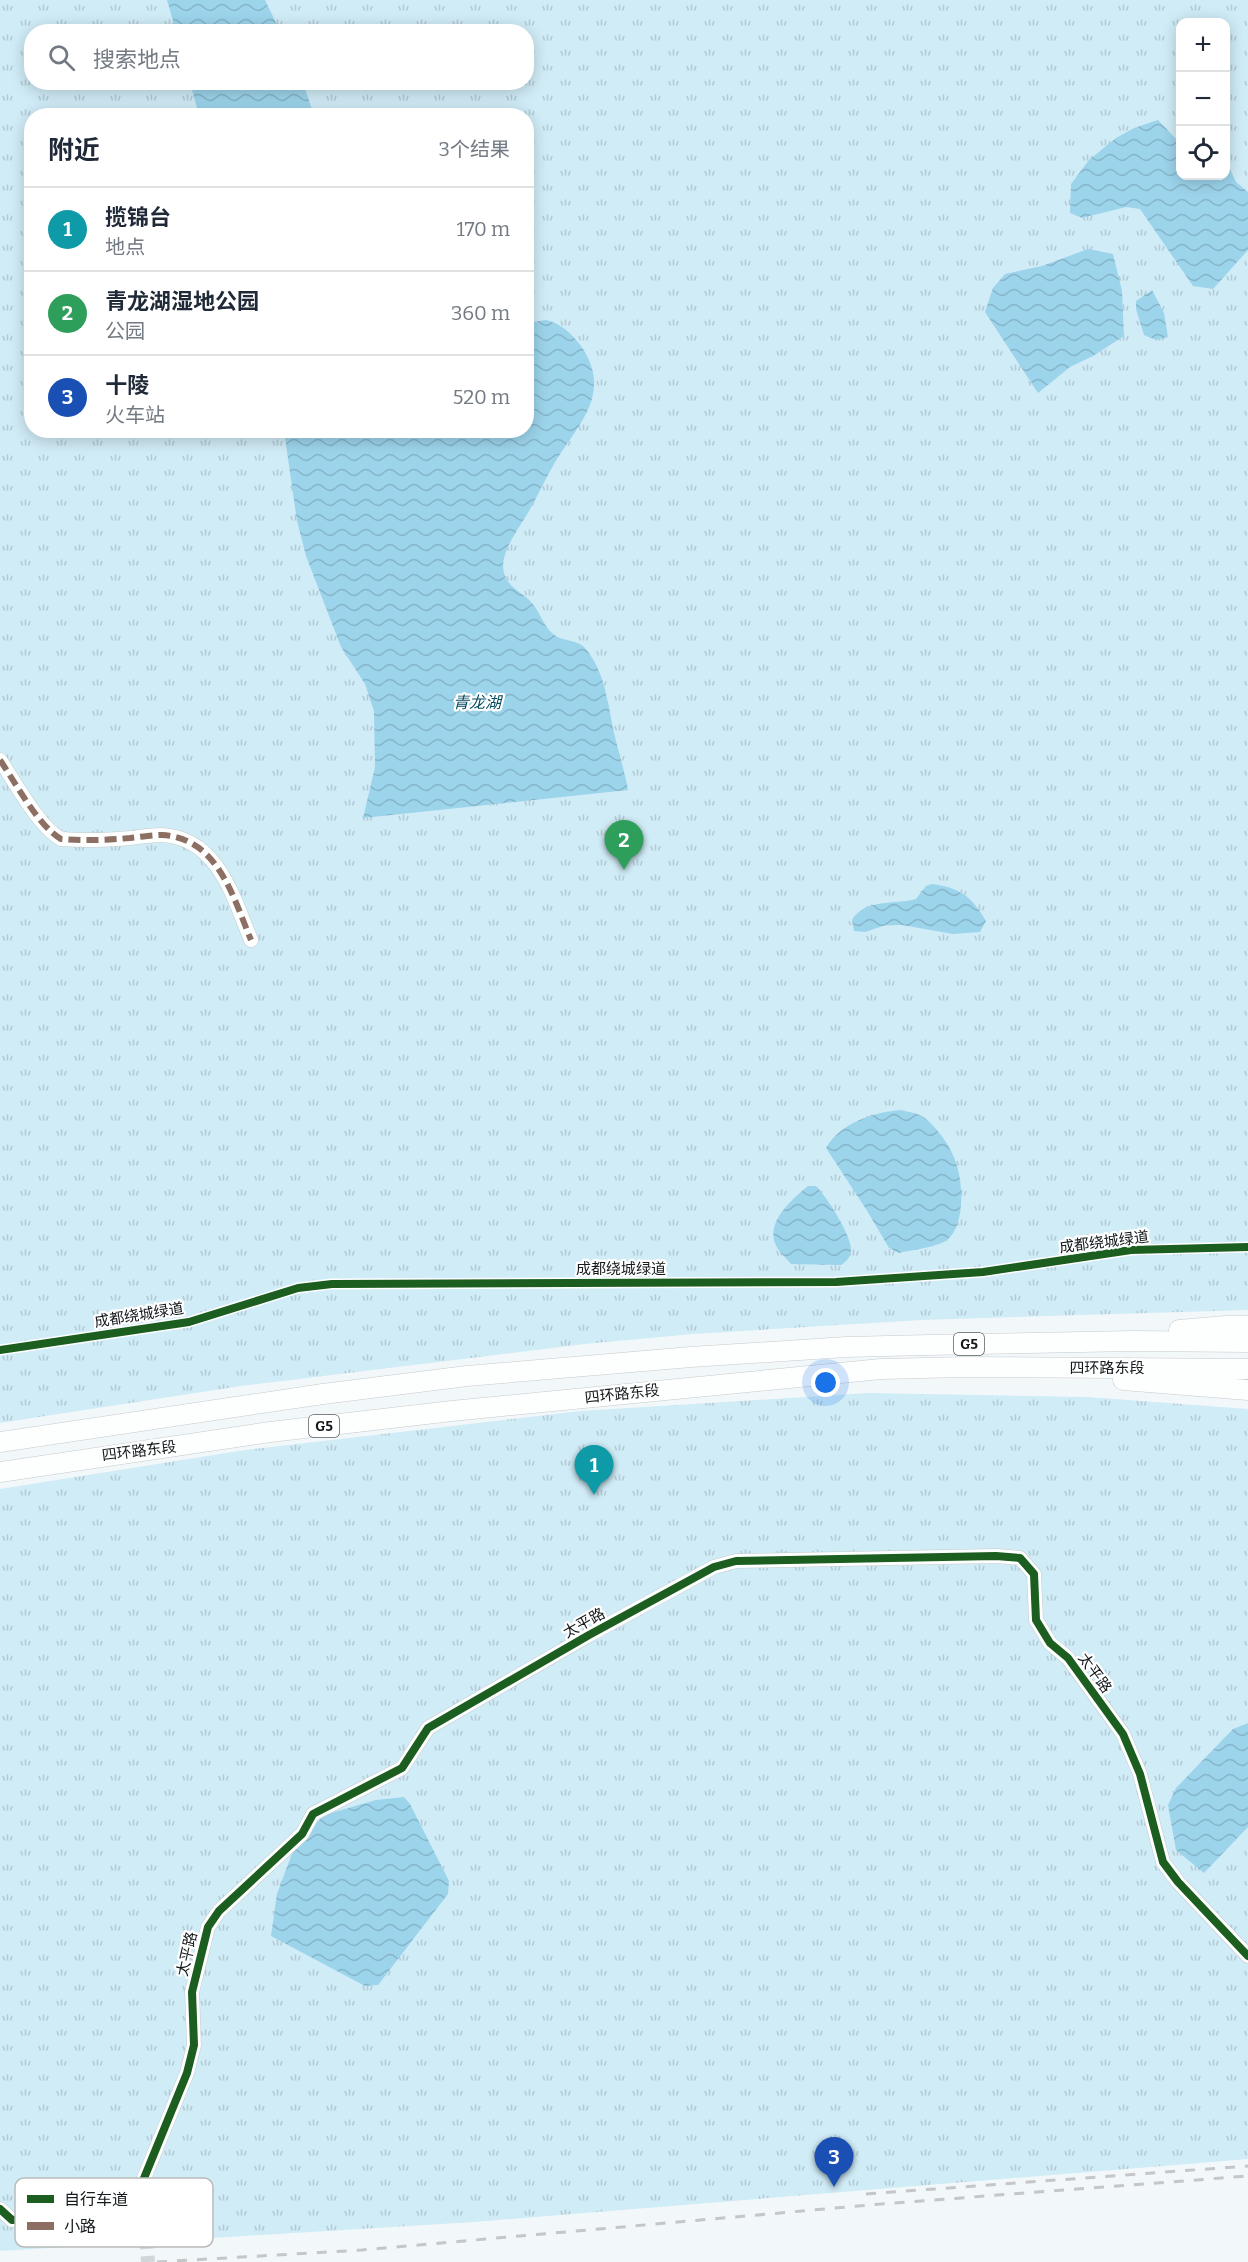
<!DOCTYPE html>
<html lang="zh">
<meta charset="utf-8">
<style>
:root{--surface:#fff;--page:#f6f6f7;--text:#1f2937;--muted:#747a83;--line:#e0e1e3;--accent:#d93025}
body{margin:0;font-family:Bitter,"Noto Sans SC",serif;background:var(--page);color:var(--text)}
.controls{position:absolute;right:18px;top:18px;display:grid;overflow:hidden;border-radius:12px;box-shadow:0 3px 15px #0003}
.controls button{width:54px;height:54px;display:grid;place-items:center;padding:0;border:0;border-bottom:2px solid var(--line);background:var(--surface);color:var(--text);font:30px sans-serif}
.you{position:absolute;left:826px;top:1383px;width:21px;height:21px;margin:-15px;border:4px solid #fff;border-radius:50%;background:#1a73e8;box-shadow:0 0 0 9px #1a73e833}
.badge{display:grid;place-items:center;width:39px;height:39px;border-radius:50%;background:var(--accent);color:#fff;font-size:20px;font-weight:700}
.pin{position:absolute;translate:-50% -50px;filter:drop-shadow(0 2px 3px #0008)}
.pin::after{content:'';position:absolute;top:32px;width:21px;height:18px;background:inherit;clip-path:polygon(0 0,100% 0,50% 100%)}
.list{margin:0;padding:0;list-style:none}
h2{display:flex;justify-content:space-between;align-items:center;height:78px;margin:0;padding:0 24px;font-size:26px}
h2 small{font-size:20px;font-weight:400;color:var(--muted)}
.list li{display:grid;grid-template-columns:39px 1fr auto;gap:18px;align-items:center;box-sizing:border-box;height:84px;padding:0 24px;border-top:2px solid var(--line)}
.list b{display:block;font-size:22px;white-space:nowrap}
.list p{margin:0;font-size:20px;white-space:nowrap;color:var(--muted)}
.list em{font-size:20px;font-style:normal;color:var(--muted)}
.icon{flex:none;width:33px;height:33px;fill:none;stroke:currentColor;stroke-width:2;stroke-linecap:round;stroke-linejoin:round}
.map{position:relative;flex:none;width:1248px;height:2262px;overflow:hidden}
.search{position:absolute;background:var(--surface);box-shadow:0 3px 15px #0003;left:24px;top:24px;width:510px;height:66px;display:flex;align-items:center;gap:15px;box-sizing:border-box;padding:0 21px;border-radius:24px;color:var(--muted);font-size:22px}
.panel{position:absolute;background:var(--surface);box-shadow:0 3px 15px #0003;left:24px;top:108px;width:510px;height:330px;border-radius:24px}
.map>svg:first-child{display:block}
.park{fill:url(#park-tufts);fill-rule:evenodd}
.water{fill:url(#water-waves)}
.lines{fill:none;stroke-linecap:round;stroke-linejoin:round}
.minor-tunnel{stroke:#d1d7d9;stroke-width:14;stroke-dasharray:14 7;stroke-linecap:butt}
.minor-casing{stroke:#c5cacc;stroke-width:15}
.highway-casing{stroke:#c5cacc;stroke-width:21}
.minor{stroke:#fdfefe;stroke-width:14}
.highway{stroke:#fdfefe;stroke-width:20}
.rail{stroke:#c4c6c7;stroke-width:3;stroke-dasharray:10 10;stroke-linecap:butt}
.quiet{stroke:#8d6e63;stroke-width:6;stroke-dasharray:12 6;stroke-linecap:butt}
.cycleway-casing{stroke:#fff;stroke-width:11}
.cycleway{stroke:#1b5e20;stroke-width:8}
.labels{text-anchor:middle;stroke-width:4.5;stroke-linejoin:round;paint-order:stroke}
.shield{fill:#fff;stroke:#5a5e5f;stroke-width:1.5}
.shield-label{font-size:14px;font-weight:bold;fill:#14191b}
.street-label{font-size:15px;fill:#14191b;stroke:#fff}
.water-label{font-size:16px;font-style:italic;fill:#034a5f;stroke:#fff}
.key{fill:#fff;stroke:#b8babb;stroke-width:1.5}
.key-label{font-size:16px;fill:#14191b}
</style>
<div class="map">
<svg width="1248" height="2262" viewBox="0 0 1248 2262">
<defs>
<pattern id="park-tufts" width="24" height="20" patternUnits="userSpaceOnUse" patternTransform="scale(1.5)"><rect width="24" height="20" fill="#d0ecf7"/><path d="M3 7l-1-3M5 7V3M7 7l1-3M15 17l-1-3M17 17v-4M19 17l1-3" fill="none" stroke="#b2cad3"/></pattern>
<pattern id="water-waves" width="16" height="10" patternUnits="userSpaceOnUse" patternTransform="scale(1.5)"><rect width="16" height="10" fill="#9cd4eb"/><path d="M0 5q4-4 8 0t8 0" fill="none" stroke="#86b5c9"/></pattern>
</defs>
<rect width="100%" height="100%" fill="#f2f8fa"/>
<path class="park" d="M0,0h1248v1310l-327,10 -228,14 -108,10 -344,42 -241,37zM1180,22h46v154h-46zM32,32h494v50h-494zM32,116h494v314h-494z
M868,1393l220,4 160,12v750l-774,63 -474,29v-762l245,-39 335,-39z"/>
<path class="water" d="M167,0h98l15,31h-104z
M190,83h113l11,32h-115z
M1158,120l22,23v33h46v-8l4,1 6,13 12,10v58l-35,39 -20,-3 -53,-77 -14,-2 -44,11 -12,-5 1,-29 18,-24 27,-22 18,-10z
M1088,249l25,5 9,37 2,45 -31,20 -23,11 -32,26 -53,-81 8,-24 12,-14 37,-8z
M1152,290l12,23 4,24 -12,3 -12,-5 -8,-26v-8z
M546,320c15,3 26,14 35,26 33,48 -4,79 -27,118 -10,17 -18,36 -28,52 -9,15 -22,32 -23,49 0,5 1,9 3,13 5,11 19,16 26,25 8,9 11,22 20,30 9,9 24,6 32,14 23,25 24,63 32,94 4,16 9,32 12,49l-265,28 12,-51 -1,-56 -9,-27 -24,-37 -35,-91 -9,-35 -13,-90 242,-1 1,-107z
M932,884c29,4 40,13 54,37l-6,11 -27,2 -51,-9h-16l-21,7 -11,-1 -2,-11c13,-22 43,-15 64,-21l10,-13z
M901,1110c7,2 17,3 22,7 14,9 30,33 34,49 6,19 8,60 -10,74 -9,7 -36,10 -48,13l-10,-5 -23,-39 -40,-61c14,-25 48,-36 75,-38z
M808,1186h8c11,11 35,49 35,63 0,8 -4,12 -10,16l-50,-1c-4,-5 -10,-10 -13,-15 -16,-24 13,-49 30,-63z
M1248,1723v104l-44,46 -28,-23 -8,-45 8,-17 57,-59z
M404,1797l6,7 39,77 -1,13 -70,91 -13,1 -94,-50 6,-42 17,-46 30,-33 52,-15z"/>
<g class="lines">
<path class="minor-tunnel" d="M146,2235l2,27"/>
<g class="minor-casing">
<path id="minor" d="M0,760c15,22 39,67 61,79 23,2 47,1 69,-1 10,-1 22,-3 32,-3 56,3 71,62 89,105
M140,2188l6,47
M0,2209l12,11 105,-5 11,-7 12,-20 47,-115 7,-28 -2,-53 16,-65 11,-16 83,-77 11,-20 89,-46 26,-40 161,-93 125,-68 22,-6 260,-5 24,2 14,16 2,46 14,23 18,15 55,76 17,40 23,88 15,20 70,74"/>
</g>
<g class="highway-casing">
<path id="highway" d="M1179,1330l47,-4h22
M1123,1380l125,10
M0,1442l323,-48 144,-18 224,-19 155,-10 82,-2 205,-4 115,1
M0,1472l270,-40 182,-21 429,-42 84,-2 283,2"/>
</g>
<use href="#minor" class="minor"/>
<use href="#highway" class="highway"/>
<path class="rail" d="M866,2194l382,-28
M157,2262l205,-12 519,-46 367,-28"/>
<path class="quiet" d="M0,760c15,22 39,67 61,79 23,2 47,1 69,-1 10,-1 22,-3 32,-3 56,3 71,62 89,105"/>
<g class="cycleway-casing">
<path id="cycleway" d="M0,1350l189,-28 109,-34 34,-4 504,-2 147,-10 148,-22 117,-3
M0,2209l12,11 105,-5 11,-7 12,-20 47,-115 7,-28 -2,-53 16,-65 11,-16 83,-77 11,-20 89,-46 26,-40 161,-93 125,-68 22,-6 260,-5 24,2 14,16 2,46 14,23 18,15 55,76 17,40 23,88 15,20 70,74"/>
</g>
<use href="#cycleway" class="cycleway"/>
</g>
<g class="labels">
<g class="shield">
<rect x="954" y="1333" width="30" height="22" rx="4.5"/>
<rect x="309" y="1415" width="30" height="22" rx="4.5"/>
</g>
<g class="shield-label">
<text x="969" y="1349">G5</text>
<text x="324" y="1431">G5</text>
</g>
<g class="street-label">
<text transform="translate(1104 1242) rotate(-7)" y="5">成都绕城绿道</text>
<text x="621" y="1274">成都绕城绿道</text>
<text transform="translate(139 1315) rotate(-9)" y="5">成都绕城绿道</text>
<text x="1107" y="1373">四环路东段</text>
<text transform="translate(622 1394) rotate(-6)" y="5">四环路东段</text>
<text transform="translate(139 1451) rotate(-7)" y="5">四环路东段</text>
<text transform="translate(584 1623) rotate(-29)" y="5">太平路</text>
<text transform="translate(1095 1673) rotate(54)" y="5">太平路</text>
<text transform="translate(187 1954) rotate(-77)" y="5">太平路</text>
</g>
<g class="water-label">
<text x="477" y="708">青龙湖</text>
</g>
</g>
<rect x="15" y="2178" width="198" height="69" rx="9" class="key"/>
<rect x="27" y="2195" width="27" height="8" fill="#1b5e20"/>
<rect x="27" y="2222" width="27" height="8" fill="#8d6e63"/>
<g class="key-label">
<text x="64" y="2205">自行车道</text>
<text x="64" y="2232">小路</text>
</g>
</svg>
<div class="controls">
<button>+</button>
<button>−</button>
<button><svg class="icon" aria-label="locate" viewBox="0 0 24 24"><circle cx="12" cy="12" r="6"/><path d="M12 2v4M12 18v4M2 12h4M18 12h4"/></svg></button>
</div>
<div class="you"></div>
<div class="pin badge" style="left:594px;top:1495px;background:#0f9aa8">1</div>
<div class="pin badge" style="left:624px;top:870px;background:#2e9e5b">2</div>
<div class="pin badge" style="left:834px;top:2187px;background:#1a4fb4">3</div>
<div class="search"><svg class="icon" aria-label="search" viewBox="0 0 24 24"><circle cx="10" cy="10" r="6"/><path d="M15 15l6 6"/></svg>搜索地点</div>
<section class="panel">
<h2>附近<small>3个结果</small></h2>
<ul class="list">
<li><span class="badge" style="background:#0f9aa8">1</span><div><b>揽锦台</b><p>地点</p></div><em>170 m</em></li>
<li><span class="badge" style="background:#2e9e5b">2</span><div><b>青龙湖湿地公园</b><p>公园</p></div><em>360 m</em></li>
<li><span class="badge" style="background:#1a4fb4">3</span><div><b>十陵</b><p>火车站</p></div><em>520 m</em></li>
</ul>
</section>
</div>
